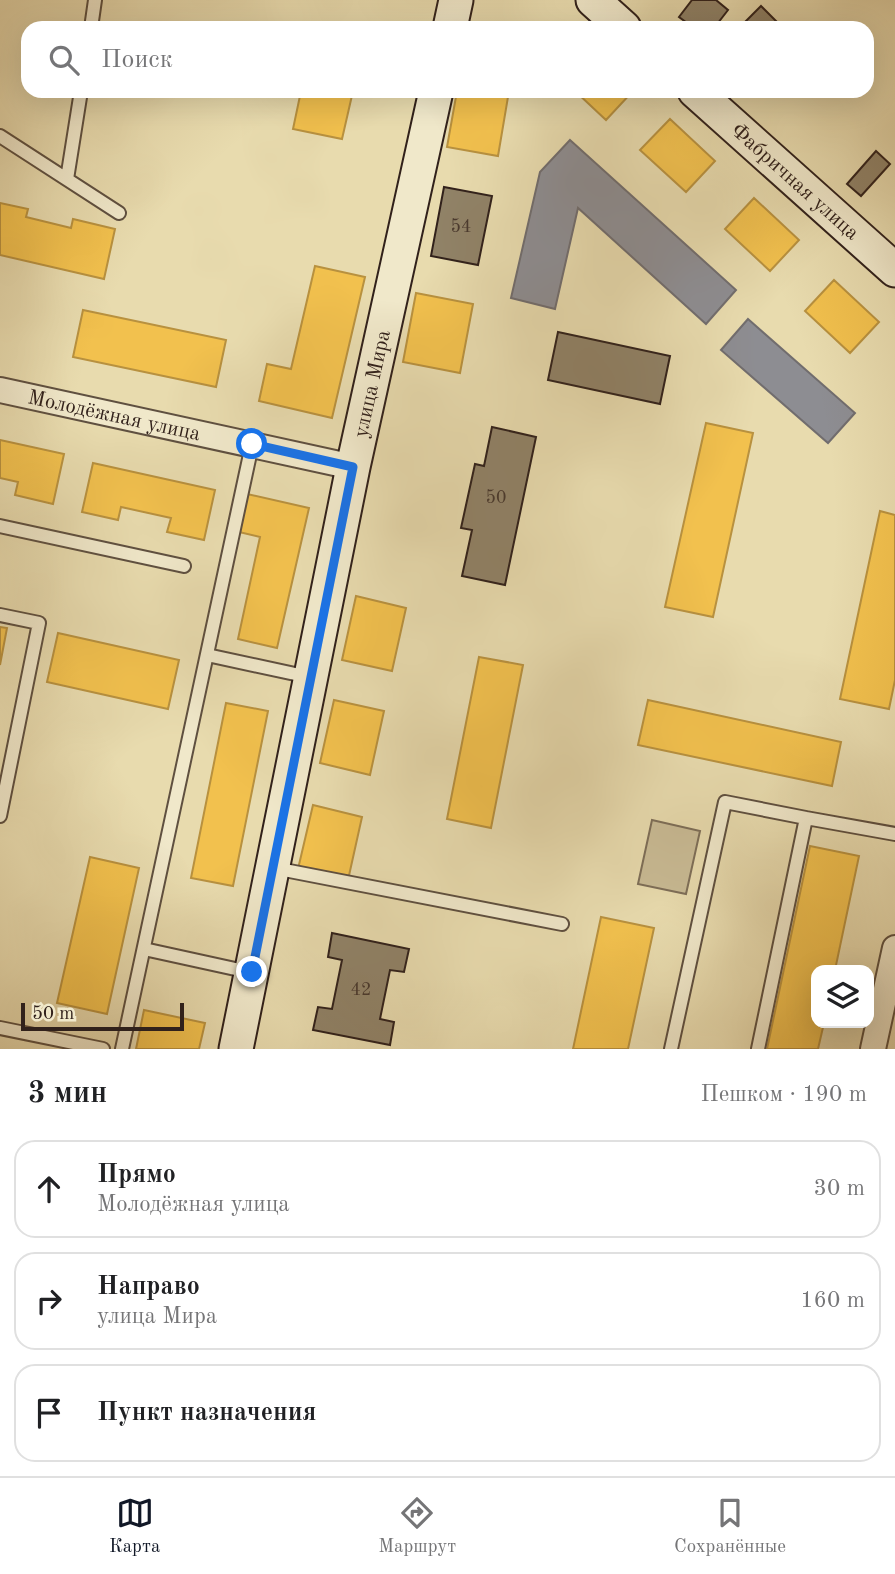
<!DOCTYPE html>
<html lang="ru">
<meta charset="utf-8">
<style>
:root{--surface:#fff;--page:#f2f2f2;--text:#202124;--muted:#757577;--line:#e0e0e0;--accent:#111827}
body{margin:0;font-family:"Old Standard TT",serif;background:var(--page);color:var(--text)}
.controls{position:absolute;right:21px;bottom:21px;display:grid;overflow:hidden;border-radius:14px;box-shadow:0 7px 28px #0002}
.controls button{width:63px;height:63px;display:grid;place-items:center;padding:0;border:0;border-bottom:2px solid var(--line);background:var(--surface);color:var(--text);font:35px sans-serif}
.scale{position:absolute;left:21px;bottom:18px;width:163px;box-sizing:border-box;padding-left:7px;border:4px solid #31211b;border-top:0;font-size:19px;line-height:24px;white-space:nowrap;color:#31211b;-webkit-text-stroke:5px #f0e8ca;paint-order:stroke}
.stop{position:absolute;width:21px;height:21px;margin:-16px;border:5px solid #1a73e8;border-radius:50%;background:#fff}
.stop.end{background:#1a73e8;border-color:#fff;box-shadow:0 2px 7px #0008}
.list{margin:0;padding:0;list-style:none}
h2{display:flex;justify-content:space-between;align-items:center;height:91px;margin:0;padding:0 28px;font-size:30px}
h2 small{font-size:23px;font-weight:400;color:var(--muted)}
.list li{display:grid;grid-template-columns:46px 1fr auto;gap:21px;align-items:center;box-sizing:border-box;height:98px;margin:0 14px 14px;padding:0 14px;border:2px solid var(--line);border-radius:21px}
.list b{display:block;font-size:26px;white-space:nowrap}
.list p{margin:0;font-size:23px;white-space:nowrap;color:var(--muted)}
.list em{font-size:23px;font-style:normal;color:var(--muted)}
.icon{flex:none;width:38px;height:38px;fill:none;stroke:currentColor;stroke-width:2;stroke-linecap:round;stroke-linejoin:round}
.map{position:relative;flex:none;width:895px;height:1049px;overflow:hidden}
.search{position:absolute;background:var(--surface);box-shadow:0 7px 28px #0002;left:21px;right:21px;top:21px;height:77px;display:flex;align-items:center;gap:18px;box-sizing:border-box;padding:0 24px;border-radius:21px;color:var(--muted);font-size:26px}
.sheet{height:427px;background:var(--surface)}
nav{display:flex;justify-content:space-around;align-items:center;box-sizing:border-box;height:98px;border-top:2px solid var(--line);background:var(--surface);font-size:19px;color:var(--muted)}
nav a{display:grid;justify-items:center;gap:4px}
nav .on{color:var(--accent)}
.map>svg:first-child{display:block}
.green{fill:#c9bb95;stroke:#7d6e58;stroke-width:2}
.homes{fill:#f2c14e;stroke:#b8913f;stroke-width:2}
.industry{fill:#8d8d92;stroke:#716d6e;stroke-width:2}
.building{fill:#908267;stroke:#31211b;stroke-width:2}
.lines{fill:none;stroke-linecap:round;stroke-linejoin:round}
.lane-casing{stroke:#5f5040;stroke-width:16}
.street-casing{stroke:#5f5040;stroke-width:28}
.secondary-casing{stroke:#31211b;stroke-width:37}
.lane{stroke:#f0e8ca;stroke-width:12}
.street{stroke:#f0e8ca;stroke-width:24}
.secondary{stroke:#f0e8ca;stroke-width:33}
.route{stroke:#1a73e8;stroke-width:9}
.labels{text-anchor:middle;stroke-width:7;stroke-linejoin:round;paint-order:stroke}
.number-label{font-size:18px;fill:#49392e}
.street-label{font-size:21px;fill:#31211b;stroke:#f0e8ca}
</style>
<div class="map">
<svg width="895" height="1049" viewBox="0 0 895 1049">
<rect width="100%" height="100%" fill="#e8dbae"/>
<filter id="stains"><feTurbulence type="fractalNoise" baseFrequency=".00286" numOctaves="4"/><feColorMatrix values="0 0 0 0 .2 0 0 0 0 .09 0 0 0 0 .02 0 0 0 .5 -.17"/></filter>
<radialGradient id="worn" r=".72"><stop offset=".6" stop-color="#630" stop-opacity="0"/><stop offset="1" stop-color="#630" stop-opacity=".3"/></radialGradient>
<path class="green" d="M652,820l48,11 -14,63 -48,-10z"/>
<path class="homes" d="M301,91h52l-11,48 -49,-10z
M457,91h52l-11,65 -51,-9z
M575,91h58l-27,29z
M670,119l45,42 -29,31 -46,-42z
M754,198l45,42 -29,31 -45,-42z
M0,203l28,6 -2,8 45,11 2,-9 42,10 -11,50 -104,-24z
M315,266l50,11 -33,141 -73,-17 8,-37 24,5z
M834,280l45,42 -29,31 -45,-42z
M416,293l57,11 -13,69 -57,-11z
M83,310l143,30 -10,47 -143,-30z
M706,423l47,10 -40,184 -48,-10z
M0,440l64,14 -11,50 -38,-9 3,-13 -18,-4z
M93,463l122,27 -11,50 -37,-8 4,-14 -50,-11 -3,13 -36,-8z
M247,494l62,14 -32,140 -39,-9 22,-102 -21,-5z
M880,511l15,4v165l-6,29 -49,-10z
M356,596l50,12 -14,63 -50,-11z
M0,627l7,1 -7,37z
M58,633l121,27 -11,49 -121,-27z
M479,657l44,8 -32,163 -44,-9z
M334,700l50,11 -14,64 -50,-12z
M648,700l193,42 -9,44 -194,-41z
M226,703l42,8 -35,175 -42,-8z
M313,805l49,12 -14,63 -50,-11z
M810,846l49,10 -24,114h-19v53h8l-6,26h-51z
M90,857l49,11 -32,146 -50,-11z
M601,917l53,11 -26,121h-55z
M144,1010l61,13 -6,26h-63z"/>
<path class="industry" d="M570,140l166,150 -30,34 -128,-116 -23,101 -44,-11 29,-126z
M748,319l107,94 -27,30 -107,-93z"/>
<path class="building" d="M692,0h24l12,10 -14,18h-20l-15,-11z
M761,6l22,22h-44z
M876,151l14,13 -29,32 -14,-12z
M444,187l48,9 -14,69 -47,-9z
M558,332l112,24 -10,48 -112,-24z
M492,427l44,10 -31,148 -43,-9 10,-46 -11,-2 14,-64 9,2z
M332,933l77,16 -5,23 -14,-2 -10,49 14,3 -4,23 -77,-15 5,-23 14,2 10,-49 -14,-3z"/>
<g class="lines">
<g class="lane-casing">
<path id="lane" d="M91,28l4,-28
M0,136l119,77
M67,179l14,-88
M0,526l184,40
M0,615l39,8 -39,193
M207,655l102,22
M274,868l288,56
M144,949l105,23
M0,1028l103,21
M122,1049l130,-604
M671,1049l54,-247 81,16
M758,1049l48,-231 89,16"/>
</g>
<g class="street-casing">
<g id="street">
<path id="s1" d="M0,390l353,77"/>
<path d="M873,1049l22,-101"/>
</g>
</g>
<g class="secondary-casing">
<g id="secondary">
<path d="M593,0l31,28"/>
<path d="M450,28l6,-28"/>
<path id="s2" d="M695,91l200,179"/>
<path id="s3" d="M236,1049l117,-582 83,-376"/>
</g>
</g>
<use href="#lane" class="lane"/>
<use href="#street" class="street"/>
<use href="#secondary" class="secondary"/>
</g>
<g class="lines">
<path class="route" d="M252,444l101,23 -101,505"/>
</g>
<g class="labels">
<g class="number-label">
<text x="461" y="232">54</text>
<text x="496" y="503">50</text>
<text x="361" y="995">42</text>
</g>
<g class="street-label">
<text dy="7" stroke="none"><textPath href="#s2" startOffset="135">Фабричная улица</textPath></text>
<text dy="7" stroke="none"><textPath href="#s3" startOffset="679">улица Мира</textPath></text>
<text dy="7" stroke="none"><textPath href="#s1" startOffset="117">Молодёжная улица</textPath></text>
</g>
</g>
<rect width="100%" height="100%" filter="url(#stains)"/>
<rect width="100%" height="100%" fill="url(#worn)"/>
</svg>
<div class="controls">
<button><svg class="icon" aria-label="layers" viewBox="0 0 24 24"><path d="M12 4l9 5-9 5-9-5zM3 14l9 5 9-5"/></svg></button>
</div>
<div class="scale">50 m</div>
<div class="stop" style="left:252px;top:444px"></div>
<div class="stop end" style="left:252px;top:972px"></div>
<div class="search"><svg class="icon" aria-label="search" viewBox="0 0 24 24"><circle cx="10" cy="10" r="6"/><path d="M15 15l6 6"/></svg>Поиск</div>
</div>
<section class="sheet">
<h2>3 мин<small>Пешком · 190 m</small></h2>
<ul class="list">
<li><svg class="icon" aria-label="ahead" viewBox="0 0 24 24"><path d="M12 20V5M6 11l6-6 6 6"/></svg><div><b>Прямо</b><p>Молодёжная улица</p></div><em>30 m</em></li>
<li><svg class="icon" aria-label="right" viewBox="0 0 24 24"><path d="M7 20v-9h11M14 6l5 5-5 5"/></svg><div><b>Направо</b><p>улица Мира</p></div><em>160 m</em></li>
<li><svg class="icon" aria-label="arrive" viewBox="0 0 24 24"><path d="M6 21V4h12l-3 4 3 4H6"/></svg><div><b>Пункт назначения</b></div></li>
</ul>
</section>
<nav>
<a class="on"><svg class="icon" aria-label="map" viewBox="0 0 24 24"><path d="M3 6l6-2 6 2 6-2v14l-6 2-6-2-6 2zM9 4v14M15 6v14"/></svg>Карта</a>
<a><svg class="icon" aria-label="directions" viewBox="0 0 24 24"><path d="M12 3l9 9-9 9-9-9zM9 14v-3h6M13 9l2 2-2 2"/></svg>Маршрут</a>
<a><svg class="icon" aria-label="saved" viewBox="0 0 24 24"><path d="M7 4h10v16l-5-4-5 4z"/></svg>Сохранённые</a>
</nav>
